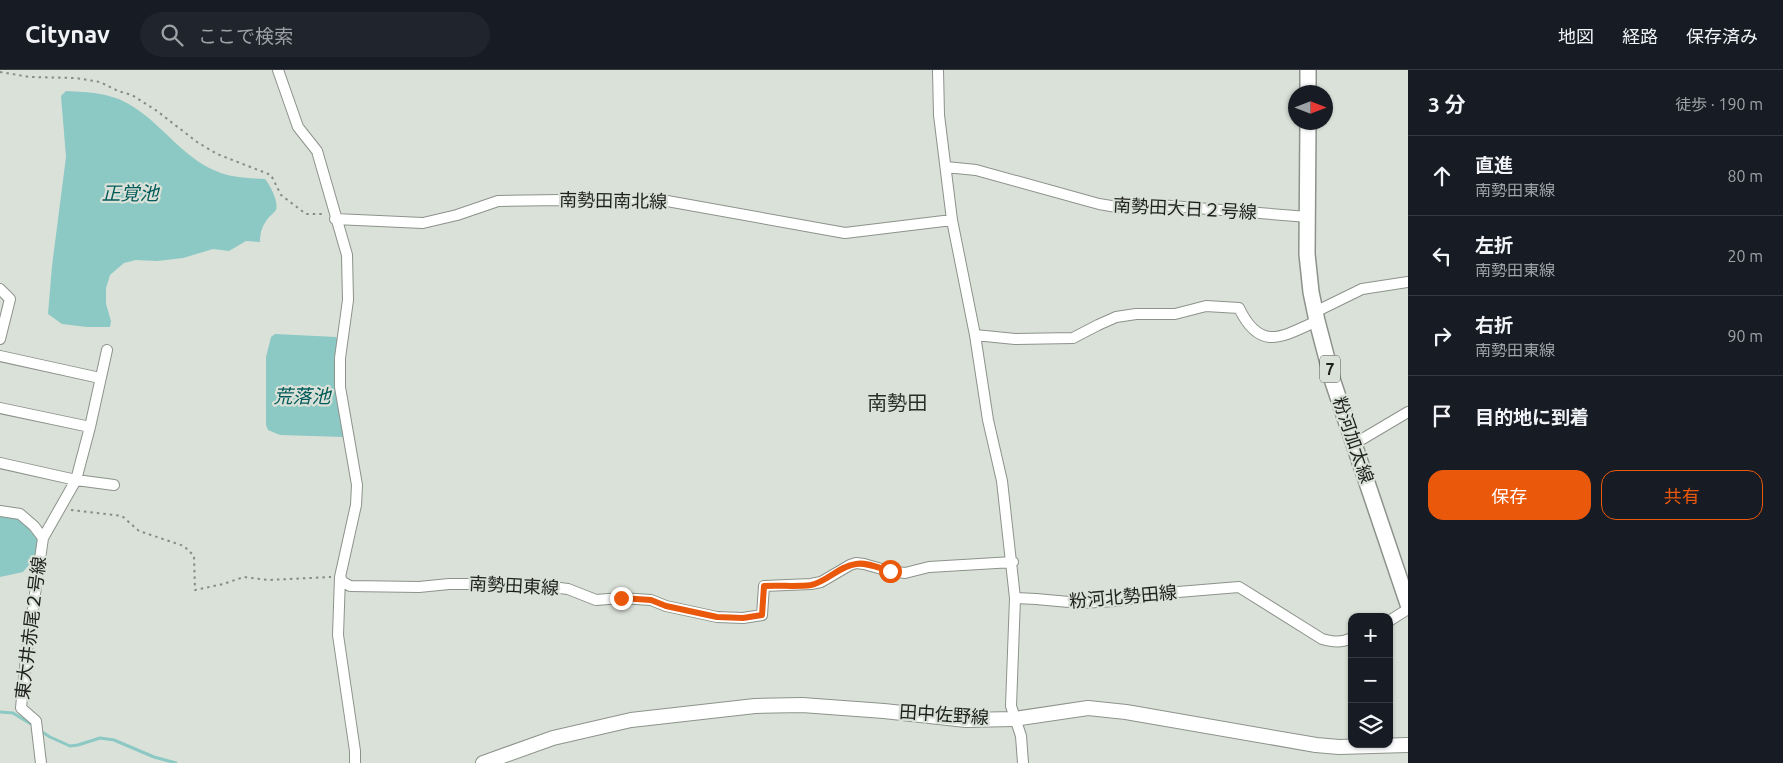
<!DOCTYPE html>
<html lang="ja">
<meta charset="utf-8">
<style>
:root{--surface:#171b24;--page:#20242c;--text:#f1f3f6;--muted:#9ea1a6;--line:#363941;--accent:#ea580c}
body{margin:0;font-family:Ubuntu,"Noto Sans JP",sans-serif;background:var(--page);color:var(--text)}
.controls{position:absolute;right:15px;bottom:15px;display:grid;overflow:hidden;border-radius:10px;box-shadow:0 1px 4px #0004}
.controls button{width:45px;height:45px;display:grid;place-items:center;padding:0;border:0;border-bottom:1px solid var(--line);background:var(--surface);color:var(--text);font:25px sans-serif}
.compass{position:absolute;left:1288px;top:15px;width:45px;height:45px;border-radius:50%;background:var(--surface);box-shadow:0 1px 4px #0004;rotate:90deg}
.stop{position:absolute;width:15px;height:15px;margin:-11px;border:4px solid #ea580c;border-radius:50%;background:#fff}
.stop.end{background:#ea580c;border-color:#fff;box-shadow:0 1px 5px #0008}
.list{margin:0;padding:0;list-style:none}
h2{display:flex;justify-content:space-between;align-items:center;height:65px;margin:0;padding:0 20px;font-size:21px}
h2 small{font-size:16px;font-weight:400;color:var(--muted)}
.list li{display:grid;grid-template-columns:32px 1fr auto;gap:15px;align-items:center;box-sizing:border-box;height:80px;padding:0 20px;border-top:1px solid var(--line)}
.list b{display:block;font-size:19px;white-space:nowrap}
.list p{margin:0;font-size:16px;white-space:nowrap;color:var(--muted)}
.list em{font-size:16px;font-style:normal;color:var(--muted)}
.actions{display:flex;gap:10px;padding:15px 20px}
.actions a{flex:1;padding:11px 0;border:1px solid var(--accent);border-radius:15px;text-align:center;font-size:18px;color:var(--accent)}
.actions .main{background:var(--accent);color:#fff}
.icon{flex:none;width:28px;height:28px;fill:none;stroke:currentColor;stroke-width:2;stroke-linecap:round;stroke-linejoin:round}
.map{position:relative;flex:none;width:1408px;height:693px;overflow:hidden}
header{display:flex;align-items:center;gap:30px;box-sizing:border-box;height:70px;padding:0 25px;background:var(--surface);border-bottom:1px solid var(--line)}
header strong{font-size:24px}
nav{display:flex;gap:28px;margin-inline-start:auto;font-size:18px}
.search{width:350px;height:45px;background:var(--page);display:flex;align-items:center;gap:12px;box-sizing:border-box;padding:0 18px;border-radius:28px;color:var(--muted);font-size:19px}
main{display:flex}
aside{flex:1;background:var(--surface)}
.map>svg:first-child{display:block}
.water{fill:#8cc8c4}
.lines{fill:none;stroke-linecap:round;stroke-linejoin:round}
.stream{stroke:#8cc8c4;stroke-width:3}
.street-casing{stroke:#8c938b;stroke-width:12}
.secondary-casing{stroke:#8c938b;stroke-width:16}
.primary-casing{stroke:#8c938b;stroke-width:18}
.path{stroke:#878c86;stroke-width:2;stroke-dasharray:2.5 4;stroke-linecap:butt}
.street{stroke:#fff;stroke-width:10}
.secondary{stroke:#fff;stroke-width:14}
.primary{stroke:#fff;stroke-width:15}
.route{stroke:#ea580c;stroke-width:6}
.labels{text-anchor:middle;stroke-width:4.5;stroke-linejoin:round;paint-order:stroke}
.shield{fill:#dae1d8;stroke:#565a55;stroke-width:1}
.shield-label{font-size:16px;font-weight:bold;fill:#1e201d}
.street-label{font-size:18px;fill:#1e201d;stroke:#dae1d8}
.water-label{font-size:19px;font-style:italic;fill:#025b59;stroke:#dae1d8}
.quarter-label{font-size:20px;fill:#292f27;stroke:#dae1d8}
</style>
<header>
<strong>Citynav</strong>
<div class="search"><svg class="icon" aria-label="search" viewBox="0 0 24 24"><circle cx="10" cy="10" r="6"/><path d="M15 15l6 6"/></svg>ここで検索</div>
<nav><a>地図</a><a>経路</a><a>保存済み</a></nav>
</header>
<main>
<div class="map">
<svg width="1408" height="693" viewBox="0 0 1408 693">
<rect width="100%" height="100%" fill="#dae1d8"/>
<path class="water" d="M66,21c22,1 46,2 66,15 31,19 50,51 84,65 15,7 33,7 49,8 5,6 14,23 11,31 0,0 -5,6 -6,6 -7,8 -10,15 -10,26l-14,-1 -17,10 -16,-2 -30,9 -26,3 -21,-1 -12,3 -14,12 -4,13v16l5,17 -1,6h-23l-25,-3 -14,-10 4,-48 14,-109 -5,-61z
M275,264l61,3 3,5 5,95 -64,-2 -12,-5 -2,-5v-68l5,-20z
M0,445l16,3 6,3 16,19 1,8 -7,13 -9,11 -23,5z"/>
<g class="lines">
<path class="stream" d="M0,642l13,1 21,13
M39,660l11,7 20,9 8,-1 22,-7 14,2 40,17 22,6"/>
<g class="street-casing">
<path id="street" d="M278,0l20,57 19,24 30,104 1,45 -8,58v29l17,98 -1,20 -16,72 -2,58 17,116v12
M938,0l1,45 13,105 23,115 13,85 14,61 13,117
M946,97l30,3 123,34 30,5 30,-4 149,12
M335,149l88,4 34,-8 41,-14 63,-1 52,3 43,-4 189,34 107,-13
M0,219l10,10 -10,40
M1315,242l47,-23 46,-7
M975,265l40,4 58,-1 25,-13 18,-8 20,-3h39l31,-8 33,2c21,44 43,29 78,13
M0,286l100,22
M0,338l90,19
M1354,374l54,-32
M0,393l76,17 38,5
M0,441l20,3 14,12 9,12 -17,119 -5,51 15,13 5,42
M43,468l33,-58 14,-53 17,-77
M340,507l3,5 7,4 69,1 30,-3h28l10,2 40,-2 41,5 28,11 25,-2 30,2 15,6 51,11 26,1 19,-3 2,-29 47,-2 10,-2 29,-17 6,-2 8,1 25,7 16,2 24,-6 84,-5
M1389,551l19,-12
M1023,693l-2,-27 -10,-30 4,-108 21,1 44,4 36,-2 62,-9 61,-5 83,52c11,3 19,4 30,-1"/>
</g>
<g class="secondary-casing">
<path id="secondary" d="M483,693l70,-25 78,-18 124,-14 47,-1 82,6 82,9 48,-1 74,-11 38,4 190,33 23,2 69,-2"/>
</g>
<g class="primary-casing">
<path id="primary" d="M1308,22v-22
M1308,52l-1,132 4,38 6,29 16,61 75,222"/>
</g>
<path class="path" d="M0,2l30,5 46,1 24,4 18,9 14,4 25,16 40,31 20,12 54,21 10,20 25,19h19
M71,440l51,6 17,15 45,15 10,10 1,34 28,-6 21,-7 24,3 63,-3"/>
<use href="#street" class="street"/>
<use href="#secondary" class="secondary"/>
<use href="#primary" class="primary"/>
</g>
<g class="lines">
<path class="route" d="M621,528l30,2 15,6 51,11 26,1 19,-3 2,-29c15,-1 32,1 47,-1 16,-3 28,-19 45,-21 10,-2 23,4 34,7"/>
</g>
<g class="labels">
<rect class="shield" x="1320" y="285.5" width="20" height="27" rx="4"/>
<g class="shield-label">
<text x="1330" y="305">7</text>
</g>
<g class="street-label">
<text transform="translate(613 131) rotate(1)" y="6">南勢田南北線</text>
<text transform="translate(1185 139) rotate(3)" y="6">南勢田大日２号線</text>
<text transform="translate(1353 370) rotate(71)" y="6">粉河加太線</text>
<text transform="translate(514 516) rotate(3)" y="6">南勢田東線</text>
<text transform="translate(1123 527) rotate(-5)" y="6">粉河北勢田線</text>
<text transform="translate(31 558) rotate(-83)" y="6">東大井赤尾２号線</text>
<text transform="translate(944 645) rotate(4)" y="6">田中佐野線</text>
</g>
<g class="water-label">
<text x="130" y="130">正覚池</text>
<text x="302" y="333">荒落池</text>
</g>
<g class="quarter-label">
<text x="897" y="340">南勢田</text>
</g>
</g>
</svg>
<div class="controls">
<button>+</button>
<button>−</button>
<button><svg class="icon" aria-label="layers" viewBox="0 0 24 24"><path d="M12 4l9 5-9 5-9-5zM3 14l9 5 9-5"/></svg></button>
</div>
<svg class="compass" viewBox="-18 -18 36 36"><path d="M0-13l5 13h-10z" fill="#e53935"/><path d="M0 13l5-13h-10z" fill="#9ea1a6"/></svg>
<div class="stop" style="left:890px;top:501px"></div>
<div class="stop end" style="left:621px;top:528px"></div>
</div>
<aside>
<h2>3 分<small>徒歩 · 190 m</small></h2>
<ul class="list">
<li><svg class="icon" aria-label="ahead" viewBox="0 0 24 24"><path d="M12 20V5M6 11l6-6 6 6"/></svg><div><b>直進</b><p>南勢田東線</p></div><em>80 m</em></li>
<li><svg class="icon" aria-label="left" viewBox="0 0 24 24"><path d="M17 20v-9H6M10 6l-5 5 5 5"/></svg><div><b>左折</b><p>南勢田東線</p></div><em>20 m</em></li>
<li><svg class="icon" aria-label="right" viewBox="0 0 24 24"><path d="M7 20v-9h11M14 6l5 5-5 5"/></svg><div><b>右折</b><p>南勢田東線</p></div><em>90 m</em></li>
<li><svg class="icon" aria-label="arrive" viewBox="0 0 24 24"><path d="M6 21V4h12l-3 4 3 4H6"/></svg><div><b>目的地に到着</b></div></li>
</ul>
<div class="actions"><a class="main">保存</a><a>共有</a></div>
</aside>
</main>
